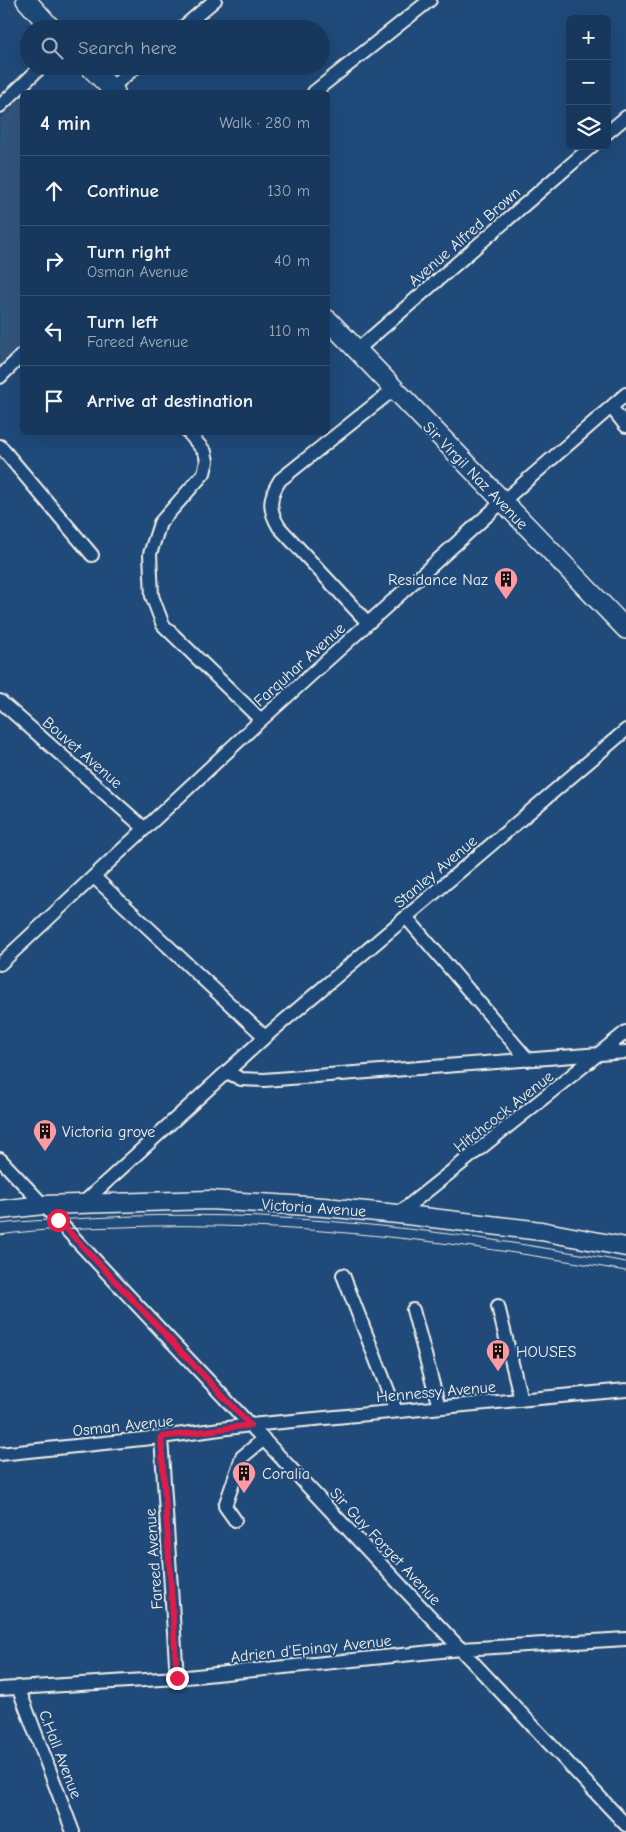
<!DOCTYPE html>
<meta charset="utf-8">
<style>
:root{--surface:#17385c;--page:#203f62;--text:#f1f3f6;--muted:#9eacbb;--line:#365272}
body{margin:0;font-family:"Comic Neue",sans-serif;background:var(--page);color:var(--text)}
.controls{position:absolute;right:15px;top:15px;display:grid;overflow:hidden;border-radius:8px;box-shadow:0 5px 20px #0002}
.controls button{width:45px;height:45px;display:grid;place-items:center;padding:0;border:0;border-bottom:1px solid var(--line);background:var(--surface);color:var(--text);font:25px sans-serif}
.stop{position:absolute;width:15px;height:15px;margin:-11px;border:4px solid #e11d48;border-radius:50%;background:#fff}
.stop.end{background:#e11d48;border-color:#fff;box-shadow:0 1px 5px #0008}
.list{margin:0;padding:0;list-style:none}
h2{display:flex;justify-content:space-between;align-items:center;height:65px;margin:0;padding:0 20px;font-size:21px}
h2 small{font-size:16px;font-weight:400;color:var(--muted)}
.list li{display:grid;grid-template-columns:32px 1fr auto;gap:15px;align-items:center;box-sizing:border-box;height:70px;padding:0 20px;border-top:1px solid var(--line)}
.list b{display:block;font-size:19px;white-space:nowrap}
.list p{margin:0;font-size:16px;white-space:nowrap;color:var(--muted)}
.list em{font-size:16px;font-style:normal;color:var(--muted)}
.icon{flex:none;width:28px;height:28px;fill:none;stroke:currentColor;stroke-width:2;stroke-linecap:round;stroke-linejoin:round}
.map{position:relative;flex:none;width:626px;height:1832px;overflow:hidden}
.search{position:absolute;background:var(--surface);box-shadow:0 5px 20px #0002;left:20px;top:20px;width:310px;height:55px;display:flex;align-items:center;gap:12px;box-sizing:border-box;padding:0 18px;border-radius:28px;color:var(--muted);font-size:19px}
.panel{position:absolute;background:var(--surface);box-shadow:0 5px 20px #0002;left:20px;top:90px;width:310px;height:345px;border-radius:8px}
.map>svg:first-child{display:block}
.built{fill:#32547c}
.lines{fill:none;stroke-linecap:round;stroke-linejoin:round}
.street-casing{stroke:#f4f1e8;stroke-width:16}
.secondary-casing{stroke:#f4f1e8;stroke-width:21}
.primary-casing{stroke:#f4f1e8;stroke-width:22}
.street{stroke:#1f4a7a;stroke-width:12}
.secondary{stroke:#1f4a7a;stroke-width:18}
.primary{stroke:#1f4a7a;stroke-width:19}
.tram{stroke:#f4f1e8;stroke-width:1}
.route{stroke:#e11d48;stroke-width:6}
.labels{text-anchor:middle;stroke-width:4;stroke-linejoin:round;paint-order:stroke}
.street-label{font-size:16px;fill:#f4f1e8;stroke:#1f4a7a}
.poi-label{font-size:16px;fill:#f4f1e8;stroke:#1f4a7a;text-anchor:start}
</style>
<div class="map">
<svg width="626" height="1832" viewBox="0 0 626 1832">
<rect width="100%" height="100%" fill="#1f4a7a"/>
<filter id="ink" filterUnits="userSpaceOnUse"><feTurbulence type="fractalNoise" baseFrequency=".02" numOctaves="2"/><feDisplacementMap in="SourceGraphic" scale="10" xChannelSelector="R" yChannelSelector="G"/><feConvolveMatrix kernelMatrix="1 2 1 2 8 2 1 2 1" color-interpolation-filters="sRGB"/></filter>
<g filter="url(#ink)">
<path class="built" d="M22,98v251l-22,21v-251z"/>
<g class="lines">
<g class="street-casing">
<path id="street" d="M181,29l34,-29
M111,88l26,-22
M314,92l116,-92
M0,106l42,-40
M607,133l19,-16
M357,350l235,-204
M0,377l22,-22
M611,407l15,19
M188,432l17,20 2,9 -3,12 -44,50 -10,31 2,42 11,29 98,95
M0,446l92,109
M368,623l-89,-96c-11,-18 -10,-30 1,-47l114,-91
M0,701l144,127
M94,877l171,160
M406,917l122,143
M0,964l261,-244 241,-218 124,-108
M227,1072l14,7 23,1 362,-28
M0,1159l626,666
M81,1205l184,-168 361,-307
M398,1214l228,-182
M343,1275l53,136
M498,1306l23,94
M413,1310l26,97
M161,1437l16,241
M0,1454l161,-17 89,-12 376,-35
M235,1520l-10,-14 17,-49 22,-18
M18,1687l55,145
M0,1689l177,-11 284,-29 165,-10"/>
</g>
<g class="secondary-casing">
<path id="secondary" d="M0,1210l43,-5 167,-5 114,7 74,7 143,17 85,16"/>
</g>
<g class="primary-casing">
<path id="primary" d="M26,0l26,29
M89,66l26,26
M328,320l298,309"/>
</g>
<use href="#street" class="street"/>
<use href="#secondary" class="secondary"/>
<use href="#primary" class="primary"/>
<path class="tram" d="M0,1224c30,-4 61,-4 91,-6 179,-11 358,12 535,44
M0,1235c40,-6 81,-7 121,-8 169,-7 339,15 505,44"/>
</g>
</g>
<g class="lines" filter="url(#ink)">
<path class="route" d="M58,1220l192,205 -89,12 16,241"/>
</g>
<defs>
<g id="building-pin" transform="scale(1.25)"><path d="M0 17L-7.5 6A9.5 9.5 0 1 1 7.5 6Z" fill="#ff9aa2" stroke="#1f4a7a"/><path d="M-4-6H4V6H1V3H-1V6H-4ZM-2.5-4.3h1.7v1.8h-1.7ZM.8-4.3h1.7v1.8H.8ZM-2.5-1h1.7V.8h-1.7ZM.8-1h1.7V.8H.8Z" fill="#111"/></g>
</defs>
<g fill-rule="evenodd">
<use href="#building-pin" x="506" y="579"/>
<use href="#building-pin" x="45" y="1131"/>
<use href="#building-pin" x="498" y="1351"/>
<use href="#building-pin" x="244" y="1473"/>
</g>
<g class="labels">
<g class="street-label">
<text transform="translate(464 236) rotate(-41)" y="6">Avenue Alfred Brown</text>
<text transform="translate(476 475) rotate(46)" y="6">Sir Virgil Naz Avenue</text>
<text transform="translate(299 664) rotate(-42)" y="6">Farquhar Avenue</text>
<text transform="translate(83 752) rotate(41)" y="6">Bouvet Avenue</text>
<text transform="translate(435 871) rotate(-40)" y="6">Stanley Avenue</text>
<text transform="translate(503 1111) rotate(-38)" y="6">Hitchcock Avenue</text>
<text transform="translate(314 1207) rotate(4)" y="6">Victoria Avenue</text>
<text transform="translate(436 1391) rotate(-5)" y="6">Hennessy Avenue</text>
<text transform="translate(123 1425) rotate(-6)" y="6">Osman Avenue</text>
<text transform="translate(386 1546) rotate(47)" y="6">Sir Guy Forget Avenue</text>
<text transform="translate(153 1559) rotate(-94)" y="6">Fareed Avenue</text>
<text transform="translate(311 1648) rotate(-6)" y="6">Adrien d'Epinay Avenue</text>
<text transform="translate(61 1754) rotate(69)" y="6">C.Hall Avenue</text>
</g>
<g class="poi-label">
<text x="488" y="585" text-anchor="end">Residance Naz</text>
<text x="62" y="1137">Victoria grove</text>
<text x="516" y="1357">HOUSES</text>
<text x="262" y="1479">Coralia</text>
</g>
</g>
</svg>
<div class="controls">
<button>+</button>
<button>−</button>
<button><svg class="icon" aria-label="layers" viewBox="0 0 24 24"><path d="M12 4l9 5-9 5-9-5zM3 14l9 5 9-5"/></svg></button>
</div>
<div class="stop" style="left:58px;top:1220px"></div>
<div class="stop end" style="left:177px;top:1678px"></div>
<div class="search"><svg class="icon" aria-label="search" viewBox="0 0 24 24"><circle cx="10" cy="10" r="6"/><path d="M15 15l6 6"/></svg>Search here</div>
<section class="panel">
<h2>4 min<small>Walk · 280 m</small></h2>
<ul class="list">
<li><svg class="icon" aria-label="ahead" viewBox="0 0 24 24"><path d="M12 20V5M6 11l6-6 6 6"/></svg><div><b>Continue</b></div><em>130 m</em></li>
<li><svg class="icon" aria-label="right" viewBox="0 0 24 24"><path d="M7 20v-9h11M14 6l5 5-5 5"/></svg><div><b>Turn right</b><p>Osman Avenue</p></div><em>40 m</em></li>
<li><svg class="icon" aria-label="left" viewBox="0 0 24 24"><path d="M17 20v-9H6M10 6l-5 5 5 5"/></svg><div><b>Turn left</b><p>Fareed Avenue</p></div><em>110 m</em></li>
<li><svg class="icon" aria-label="arrive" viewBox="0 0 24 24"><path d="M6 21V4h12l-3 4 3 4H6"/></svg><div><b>Arrive at destination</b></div></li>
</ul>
</section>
</div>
